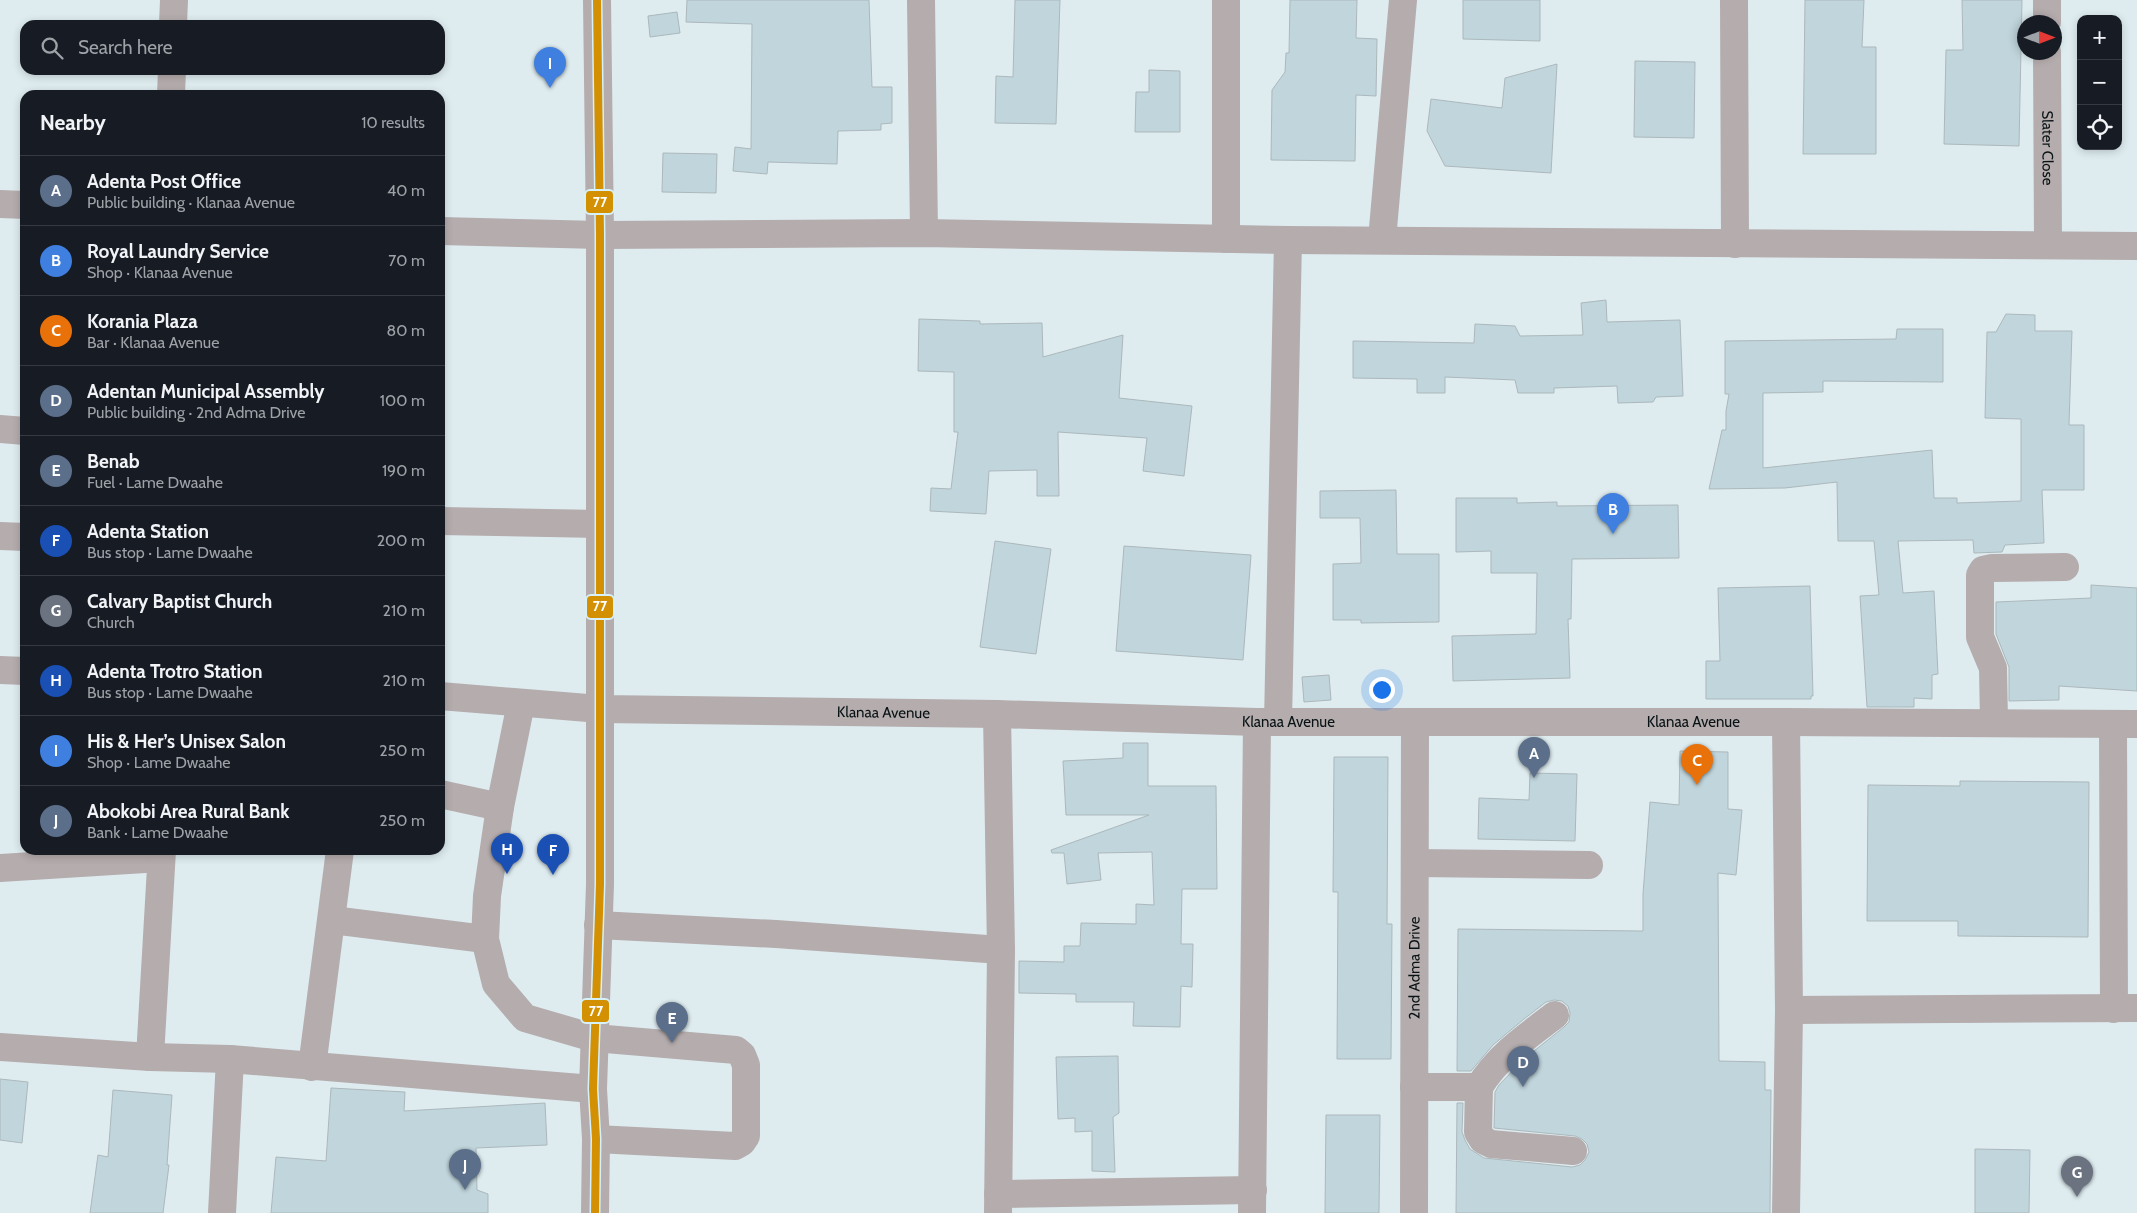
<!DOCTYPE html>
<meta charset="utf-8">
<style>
:root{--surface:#171b24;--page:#20242c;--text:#f1f3f6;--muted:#9ea1a6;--line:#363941;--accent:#2563eb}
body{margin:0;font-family:Cabin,sans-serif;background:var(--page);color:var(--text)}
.controls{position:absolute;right:15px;top:15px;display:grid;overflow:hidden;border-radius:10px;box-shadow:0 2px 8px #0003}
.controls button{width:45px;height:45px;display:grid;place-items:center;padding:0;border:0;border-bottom:1px solid var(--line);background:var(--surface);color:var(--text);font:25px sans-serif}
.compass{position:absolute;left:2017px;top:15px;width:45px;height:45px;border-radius:50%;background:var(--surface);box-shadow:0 2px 8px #0003;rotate:90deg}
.you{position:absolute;left:1381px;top:689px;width:18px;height:18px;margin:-12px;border:4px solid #fff;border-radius:50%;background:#1a73e8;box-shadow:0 0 0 8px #1a73e833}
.badge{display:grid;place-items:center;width:32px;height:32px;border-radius:50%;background:var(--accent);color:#fff;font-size:16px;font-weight:700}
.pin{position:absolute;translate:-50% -41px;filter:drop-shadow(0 1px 2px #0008)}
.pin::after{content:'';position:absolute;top:26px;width:18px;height:15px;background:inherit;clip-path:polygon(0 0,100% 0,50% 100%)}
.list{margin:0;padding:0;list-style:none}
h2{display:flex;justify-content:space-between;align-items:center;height:65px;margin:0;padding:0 20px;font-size:21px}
h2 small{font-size:16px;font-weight:400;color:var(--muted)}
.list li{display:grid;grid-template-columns:32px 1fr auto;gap:15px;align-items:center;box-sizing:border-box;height:70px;padding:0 20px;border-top:1px solid var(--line)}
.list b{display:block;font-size:19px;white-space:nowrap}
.list p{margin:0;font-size:16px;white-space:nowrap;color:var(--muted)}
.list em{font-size:16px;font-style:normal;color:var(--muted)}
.icon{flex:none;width:28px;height:28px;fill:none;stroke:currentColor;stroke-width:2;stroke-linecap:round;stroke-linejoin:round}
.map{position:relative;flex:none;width:2137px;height:1213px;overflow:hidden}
.search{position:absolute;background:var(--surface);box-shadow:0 2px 8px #0003;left:20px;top:20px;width:425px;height:55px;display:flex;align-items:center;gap:12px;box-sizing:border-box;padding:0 18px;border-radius:15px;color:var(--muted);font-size:19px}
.panel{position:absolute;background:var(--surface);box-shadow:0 2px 8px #0003;left:20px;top:90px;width:425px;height:765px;border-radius:15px}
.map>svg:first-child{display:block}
.building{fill:#c0d5dc;stroke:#acb8bb}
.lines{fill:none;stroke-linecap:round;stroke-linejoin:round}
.minor{stroke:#b5acad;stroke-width:28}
.bus-1-casing{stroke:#d6f1f8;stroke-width:11}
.bus-1{stroke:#d39003;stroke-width:8}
.labels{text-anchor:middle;stroke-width:4;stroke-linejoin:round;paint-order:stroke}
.street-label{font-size:15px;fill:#081214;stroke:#d6f1f8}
.line-badge{stroke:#d6f1f8;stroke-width:2}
.badge-label{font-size:14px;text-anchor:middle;font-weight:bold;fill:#fff}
</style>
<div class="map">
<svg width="2137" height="1213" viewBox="0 0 2137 1213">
<rect width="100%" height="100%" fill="#deecf0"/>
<path class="building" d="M687,0h182l3,87h20v36l-11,1v6l-43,1 -1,33 -69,-2 -1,12 -34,-3 2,-24 16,2 1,-125 -66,-2z
M1015,0h45l-4,124 -61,-1 1,-47 17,1z
M1290,0h67l-1,38 21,1 -1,57 -20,-1 -1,66 -84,-1 1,-70 13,-18 1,-19h3z
M1463,0h77v41l-77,-2z
M1805,0h59l-2,47h14v107h-73z
M1962,0h60l-3,146 -75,-2 2,-94h17z
M677,12l3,21 -30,4 -2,-21z
M1635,61l60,1 -1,76 -60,-1z
M1557,64l-6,109 -106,-7 -18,-35 4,-32 71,9 3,-30z
M1149,70l31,1v61h-45l1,-40h13z
M663,153l54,1 -1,39 -54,-1z
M1606,300l1,22 73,-2 3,76 -27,1 -3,5 -35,1 -1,-17 -63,2v5h-36l-3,-13 -70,-3v16h-28v-14l-64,-1v-37l121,2 1,-19 40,2 5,10 63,-1 -2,-32z
M2006,314l29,1v16h37l-3,94h15v65h-42l2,53 -39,2 -3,7 -28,1 -1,-13 -75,1 5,52 31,-2 4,83 -6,1v24l-18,-1v9h-47l-7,-111 19,-1 -5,-54h-36l-1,-59 -52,6 -76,1 13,-59h4v-19l3,-17h-4v-53l171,-2 1,-10h46v53l-120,-1v11l-60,1v75l169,-18 2,48h23v5l64,-2v-82l-36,-1 2,-86h9z
M919,319l61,2v3l62,-1 1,34 80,-22 -4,63 73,8 -8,70 -41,-5 4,-33 -89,-6 1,64h-22v-26l-48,1 -3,43 -56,-3 1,-23 20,1 7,-57h-4v-60l-36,-1z
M1396,490l1,64h42v68l-78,1v-3h-28v-56l28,-1 -1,-45h-40v-27z
M1456,498h61v5l40,-1v4l121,-1 1,53 -107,1 -1,60h-3l2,59 -117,3 -1,-45 84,-2 1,-61h-46v-22l-35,1z
M995,541l56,8 -15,105 -56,-7z
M1124,546l127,9 -8,105 -127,-9z
M2091,585l46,3v103l-78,-5v14l-50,1v-34l-13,-33v-32l95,-4z
M1810,586l3,110h-2v3h-105v-38h14l-2,-73z
M1329,675l2,25 -27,2 -2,-25z
M1123,743h25v43h68l1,103h-35l-1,55h12l-1,43 -11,-1 -1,41 -47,-1 1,-24h-58v-8l-57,-1v-32l45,1v-16h16l1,-23 55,1v-20l18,1 -2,-53 -54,1 3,27 -34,4 -3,-31h-12l-1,-3 98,-35h-83l-3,-54 60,-3z
M1680,751l48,1v57l14,1 -6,65 -18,-2 1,188 46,1v28h6l-1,123h-314l1,-110h6l-1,29 3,8 5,9 14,9 88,9 8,-2 5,-5 4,-8 -2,-8 -5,-5 -7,-3 -81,-8 1,-36 4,-7 25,-26 40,-32 5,-5 1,-9 -2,-7 -6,-5 -8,-1 -8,2 -22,17 -31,26 -22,26h-14l1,-142 185,2v-37l7,-92 29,3z
M1334,757h54l-1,167h5l-1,135h-54l1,-167h-5z
M1530,773l47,1 -2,67 -97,-2 1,-41 50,2z
M1960,781l129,1 -1,155 -130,-1v-15h-91l1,-136 92,1z
M1118,1056l1,57 -6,4 2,55 -23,-1v-40l-17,1v-14l-17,1 -2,-62z
M0,1079l28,3 -6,61 -22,-3z
M331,1088l74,4 -1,19 141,-8 2,42 -71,3 1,42 11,4v19h-217l5,-56 50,4z
M113,1090l59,5 -5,70h2l-6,48h-73l8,-58 10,2z
M1326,1115h54l-1,98h-54z
M1975,1149l55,1 -1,63h-54z"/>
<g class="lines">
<g class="minor">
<path d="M921,0l3,233"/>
<path d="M1734,0l1,244"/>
<path d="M2047,0v22"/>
<path d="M173,25l1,-25"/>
<path id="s1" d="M2047,52l1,192"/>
<path d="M171,95l1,-25"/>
<path d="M0,204l25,1"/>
<path d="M440,231l160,4 324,-2 364,7 849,6"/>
<path d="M1226,239v-239"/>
<path d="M1382,240l21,-240"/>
<path d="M0,429l25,2"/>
<path d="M440,521l160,3"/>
<path d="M0,536l25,1"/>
<path d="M0,670l25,1"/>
<path id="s2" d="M440,696l160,13 397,5 260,8h529l351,2"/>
<path d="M521,703l-21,104 -13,89 -2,43 11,45 29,34 69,20 142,12 6,5 4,10v71l-4,6 -7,4 -139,-7"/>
<path d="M997,714l4,236 -3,263"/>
<path d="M1278,722l10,-482"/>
<path d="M1994,723l-1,-55 -13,-31v-62l3,-5 9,-2 73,-1"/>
<path d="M2113,724l1,285"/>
<path d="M440,794l60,13"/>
<path d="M1415,863l174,2"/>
<path d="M0,868l161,-10"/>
<path d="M332,920l153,19"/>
<path d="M598,925l178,9 225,16"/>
<path d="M1789,1010l348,-2"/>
<path d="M0,1047l150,10 80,2 363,30"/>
<path d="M150,1057l12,-207"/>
<path d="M312,1067l28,-217"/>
<path d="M1414,1087h65c19,-31 47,-50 76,-72"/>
<path d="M1479,1087l-1,45 5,8 8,4 82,7"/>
<path d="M998,1194l255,-4"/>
<path d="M222,1213l8,-154"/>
<path d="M595,1213l1,-74 -3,-50 7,-205v-649l-3,-235"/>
<path d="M1252,1213l5,-491"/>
<path id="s3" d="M1414,1213l1,-491"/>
<path d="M1786,1213l3,-203 -3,-288"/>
</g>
<g class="bus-1-casing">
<path id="bus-1" d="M595,1213l1,-74 -3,-50 7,-205v-649l-3,-235"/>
</g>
<use href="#bus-1" class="bus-1"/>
</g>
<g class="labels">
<g class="street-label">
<text dy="5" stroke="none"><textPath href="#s1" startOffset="96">Slater Close</textPath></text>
<text dy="5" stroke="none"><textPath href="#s2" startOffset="444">Klanaa Avenue</textPath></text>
<text dy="5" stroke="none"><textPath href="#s2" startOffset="849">Klanaa Avenue</textPath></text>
<text dy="5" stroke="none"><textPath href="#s2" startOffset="1254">Klanaa Avenue</textPath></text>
<text dy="5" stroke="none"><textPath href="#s3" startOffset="245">2nd Adma Drive</textPath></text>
</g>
</g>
<g class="line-badge">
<rect x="585" y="190" width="29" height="24" rx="5" fill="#d39003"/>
<rect x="586" y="595" width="28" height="24" rx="5" fill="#d39003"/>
<rect x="581" y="999" width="29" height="24" rx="5" fill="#d39003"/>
</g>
<g class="badge-label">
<text x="600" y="207">77</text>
<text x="600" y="611">77</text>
<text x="596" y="1016">77</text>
</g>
</svg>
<div class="controls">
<button>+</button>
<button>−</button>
<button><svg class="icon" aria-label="locate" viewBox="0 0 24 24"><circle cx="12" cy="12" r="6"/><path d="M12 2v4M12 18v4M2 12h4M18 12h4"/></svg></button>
</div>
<svg class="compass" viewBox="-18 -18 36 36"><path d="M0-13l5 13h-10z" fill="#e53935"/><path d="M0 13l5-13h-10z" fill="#9ea1a6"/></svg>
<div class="you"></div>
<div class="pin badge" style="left:1534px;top:778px;background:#5c6f8a">A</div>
<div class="pin badge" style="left:1613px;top:534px;background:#3f7fe0">B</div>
<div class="pin badge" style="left:1697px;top:785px;background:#e8710a">C</div>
<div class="pin badge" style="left:1523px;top:1087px;background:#5c6f8a">D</div>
<div class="pin badge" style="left:672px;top:1043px;background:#5c6f8a">E</div>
<div class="pin badge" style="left:553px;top:875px;background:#1a4fb4">F</div>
<div class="pin badge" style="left:2077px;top:1197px;background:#6b7280">G</div>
<div class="pin badge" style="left:507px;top:874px;background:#1a4fb4">H</div>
<div class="pin badge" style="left:550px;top:88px;background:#3f7fe0">I</div>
<div class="pin badge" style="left:465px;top:1190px;background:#5c6f8a">J</div>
<div class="search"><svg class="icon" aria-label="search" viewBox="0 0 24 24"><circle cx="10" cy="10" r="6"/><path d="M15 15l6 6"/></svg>Search here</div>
<section class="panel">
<h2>Nearby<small>10 results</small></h2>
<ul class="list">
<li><span class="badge" style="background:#5c6f8a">A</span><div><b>Adenta Post Office</b><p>Public building · Klanaa Avenue</p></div><em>40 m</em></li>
<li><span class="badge" style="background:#3f7fe0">B</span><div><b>Royal Laundry Service</b><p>Shop · Klanaa Avenue</p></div><em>70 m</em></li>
<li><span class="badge" style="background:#e8710a">C</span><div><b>Korania Plaza</b><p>Bar · Klanaa Avenue</p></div><em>80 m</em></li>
<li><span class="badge" style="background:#5c6f8a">D</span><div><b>Adentan Municipal Assembly</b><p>Public building · 2nd Adma Drive</p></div><em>100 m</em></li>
<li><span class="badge" style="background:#5c6f8a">E</span><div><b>Benab</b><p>Fuel · Lame Dwaahe</p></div><em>190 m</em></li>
<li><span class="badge" style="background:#1a4fb4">F</span><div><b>Adenta Station</b><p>Bus stop · Lame Dwaahe</p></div><em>200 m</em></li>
<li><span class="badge" style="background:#6b7280">G</span><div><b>Calvary Baptist Church</b><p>Church</p></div><em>210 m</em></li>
<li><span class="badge" style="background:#1a4fb4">H</span><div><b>Adenta Trotro Station</b><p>Bus stop · Lame Dwaahe</p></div><em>210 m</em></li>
<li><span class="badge" style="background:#3f7fe0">I</span><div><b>His &amp; Her’s Unisex Salon</b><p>Shop · Lame Dwaahe</p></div><em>250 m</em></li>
<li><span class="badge" style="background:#5c6f8a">J</span><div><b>Abokobi Area Rural Bank</b><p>Bank · Lame Dwaahe</p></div><em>250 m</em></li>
</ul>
</section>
</div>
